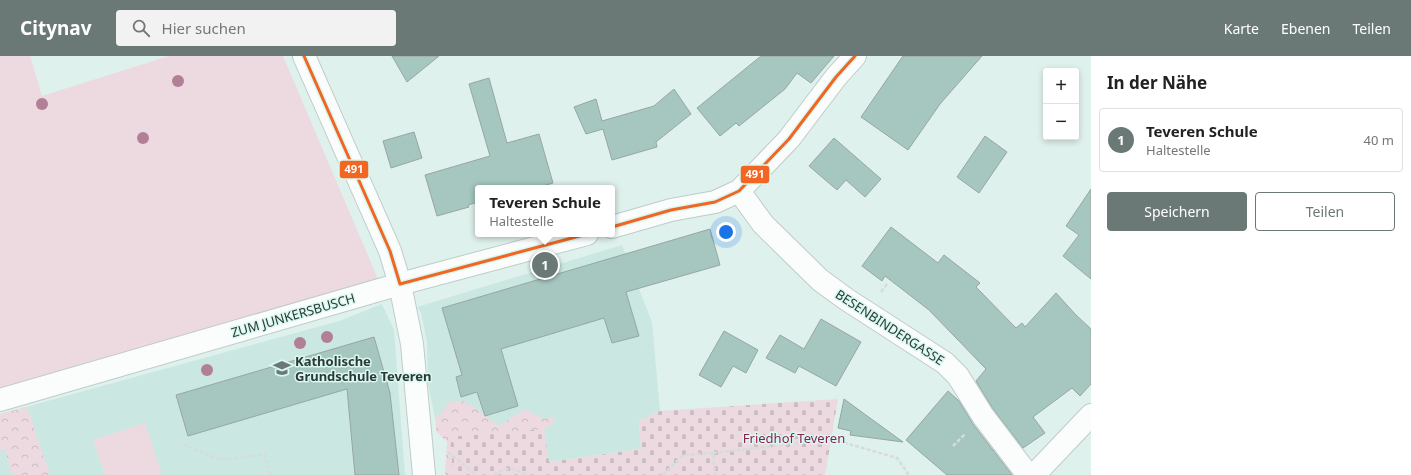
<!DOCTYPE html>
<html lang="de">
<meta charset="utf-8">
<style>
:root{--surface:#fff;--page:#f2f2f2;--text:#222;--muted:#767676;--line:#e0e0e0;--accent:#6b7976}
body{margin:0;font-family:"Noto Sans",sans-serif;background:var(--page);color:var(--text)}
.controls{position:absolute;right:12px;top:12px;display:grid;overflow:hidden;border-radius:4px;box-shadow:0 2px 6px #0003}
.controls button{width:36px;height:36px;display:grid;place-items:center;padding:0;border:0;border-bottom:1px solid var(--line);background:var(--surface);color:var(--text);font:20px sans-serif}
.you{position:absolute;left:726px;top:176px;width:14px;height:14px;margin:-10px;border:3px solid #fff;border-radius:50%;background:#1a73e8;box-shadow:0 0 0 6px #1a73e833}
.badge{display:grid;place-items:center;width:26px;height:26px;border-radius:50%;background:var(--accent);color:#fff;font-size:13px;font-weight:700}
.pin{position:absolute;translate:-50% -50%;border:2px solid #fff;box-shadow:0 1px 4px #0006}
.popup{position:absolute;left:475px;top:129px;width:140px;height:52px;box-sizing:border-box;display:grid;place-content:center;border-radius:4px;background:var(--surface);filter:drop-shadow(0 1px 3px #0005);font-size:13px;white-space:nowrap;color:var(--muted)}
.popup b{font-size:15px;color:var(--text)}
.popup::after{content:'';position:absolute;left:50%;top:100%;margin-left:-8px;border:8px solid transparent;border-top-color:var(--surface)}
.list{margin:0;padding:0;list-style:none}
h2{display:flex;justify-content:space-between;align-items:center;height:52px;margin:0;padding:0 16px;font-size:17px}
h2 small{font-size:13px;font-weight:400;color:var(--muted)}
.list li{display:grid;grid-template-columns:26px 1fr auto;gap:12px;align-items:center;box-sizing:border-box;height:64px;margin:0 8px 8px;padding:0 8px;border:1px solid var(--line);border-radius:4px}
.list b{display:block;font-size:15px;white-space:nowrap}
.list p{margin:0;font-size:13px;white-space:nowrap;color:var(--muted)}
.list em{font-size:13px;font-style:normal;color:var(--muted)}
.actions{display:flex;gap:8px;padding:12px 16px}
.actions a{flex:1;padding:9px 0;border:1px solid var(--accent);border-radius:4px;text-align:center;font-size:14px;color:var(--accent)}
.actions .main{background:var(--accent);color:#fff}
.icon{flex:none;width:22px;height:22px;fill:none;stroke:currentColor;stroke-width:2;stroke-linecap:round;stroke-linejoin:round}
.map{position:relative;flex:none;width:1091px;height:419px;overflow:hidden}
header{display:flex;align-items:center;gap:24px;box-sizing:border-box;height:56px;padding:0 20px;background:var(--accent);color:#fff}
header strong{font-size:19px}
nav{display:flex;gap:22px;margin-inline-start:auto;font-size:14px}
.search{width:280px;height:36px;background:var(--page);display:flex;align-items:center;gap:10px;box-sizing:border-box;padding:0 14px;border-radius:4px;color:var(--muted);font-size:15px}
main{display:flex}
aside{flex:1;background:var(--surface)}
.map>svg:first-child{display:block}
.built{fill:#cae8e1}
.green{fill:#ecdae0}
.forest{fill:url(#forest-crowns)}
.cemetery{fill:url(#cemetery-stones)}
.building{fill:#a6c6c0;stroke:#98a6a2}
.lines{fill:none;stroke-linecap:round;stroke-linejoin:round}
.minor-casing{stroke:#beccc8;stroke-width:24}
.path{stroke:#d6dcda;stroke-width:2.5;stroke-dasharray:4 2;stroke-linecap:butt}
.minor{stroke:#fafdfc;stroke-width:22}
.bus-1-casing{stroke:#d8f8f0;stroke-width:6}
.bus-1{stroke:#f26522;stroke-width:3}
.tree{fill:#b18097}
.labels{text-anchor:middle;stroke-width:3;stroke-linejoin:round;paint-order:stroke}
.street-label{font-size:13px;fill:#2d3936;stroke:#d8f8f0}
.poi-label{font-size:13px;font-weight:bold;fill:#2d3936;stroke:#d8f8f0;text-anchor:start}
.park-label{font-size:13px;fill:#8b2352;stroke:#d8f8f0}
.line-badge{stroke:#d8f8f0;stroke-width:1.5}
.badge-label{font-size:11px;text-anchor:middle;font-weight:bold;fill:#fff}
</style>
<header>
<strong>Citynav</strong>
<div class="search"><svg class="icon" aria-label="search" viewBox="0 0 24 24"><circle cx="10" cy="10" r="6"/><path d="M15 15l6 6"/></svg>Hier suchen</div>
<nav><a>Karte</a><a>Ebenen</a><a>Teilen</a></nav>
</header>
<main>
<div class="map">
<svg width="1091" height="419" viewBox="0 0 1091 419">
<defs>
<pattern id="forest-crowns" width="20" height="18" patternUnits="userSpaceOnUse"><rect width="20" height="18" fill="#ecdae0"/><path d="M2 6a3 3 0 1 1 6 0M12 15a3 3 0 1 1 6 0" fill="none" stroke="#cbbcc1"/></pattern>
<pattern id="cemetery-stones" width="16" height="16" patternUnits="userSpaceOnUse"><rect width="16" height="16" fill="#ecdae0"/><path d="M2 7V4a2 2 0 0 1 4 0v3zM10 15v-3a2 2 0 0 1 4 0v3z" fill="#cbbcc1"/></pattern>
</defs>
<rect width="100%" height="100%" fill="#dff1ec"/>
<path class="built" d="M622,189l30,77 8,89 -21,10 2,28 -93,13 -110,-29 -10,-49 -1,-42 -6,-29 -4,-6z
M382,248l12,26 11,145h-405v-61l339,-93z"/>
<path class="green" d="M0,0h30l12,40 127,-40h114l95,223 -212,67 -166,47z
M145,367l17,52h-57l-12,-35z"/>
<path class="forest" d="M451,345h12l8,4 28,21 26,-17 18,10 13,-2 -4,7 -15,10 -71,41h-21l2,-33 -11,-11v-13z
M27,351l23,68h-38l-7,-26 -5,2v-37z"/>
<path class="cemetery" d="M838,343l-13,76h-372l-3,-39h12l82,-7 5,33 92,-13 -2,-28 21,-10z"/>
<path class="building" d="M392,0h47l-32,26z
M761,0h73l-23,27 -14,-10 -12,16 -46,37 -3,-3 -16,13 -23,-28z
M903,0h79l-42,48 -32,46 -47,-33z
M489,22l18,65 32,-9 14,49 -17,5h-58v14l-10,3 1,2 -32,9 -12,-41 65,-19 -21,-72z
M674,33l17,25 -35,28 1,5 -45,13 -9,-31 -17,5 -12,-27 22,-8 6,22 52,-15z
M414,76l8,26 -31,10 -8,-27z
M985,80l22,16 -28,41 -22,-16z
M834,82l47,41 -16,18 -19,-17 -9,10 -28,-24z
M1091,133v90l-28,-23 16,-21 -13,-9z
M891,171l47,36 6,-8 36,28 -4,4 40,41 6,-5 3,4 31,-34 20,22 15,14v55l-11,12 -8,-8 -39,29 12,16 -22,15 -30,-39 -17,-28 10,-12 -57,-59 -44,-34 -3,5 -20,-15z
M710,173l10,36 -94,27 13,44 -27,7 -8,-25 -103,31 17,57 -33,10 -8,-24 -16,5 -5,-20 6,-2 -20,-67z
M821,263l40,23 -25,44 -37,-20 -4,7 -29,-15 14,-23 24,14z
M724,275l34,19 -12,23 -13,-7 -12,21 -22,-12z
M374,281l16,56 9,82h-44l-8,-86 -159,47 -12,-41z
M948,335l11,10 14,23 39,51h-65l-41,-35z
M844,343l15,11 44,32 -53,-7 1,-4 -13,-3z"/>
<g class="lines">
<g class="minor-casing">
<path id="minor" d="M304,0l86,195 10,33 12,60 12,131
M739,135l24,33 57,56 26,19 99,64 13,13 25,40 45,59
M612,171l59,-17 44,-8 24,-11 50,-52 47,-62 19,-21
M0,344l400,-116 187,-50
M1034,419l57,-60"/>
</g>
<path class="path" d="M881,236l6,-8
M183,389l38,15 43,-6 6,21
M953,390l12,-12
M448,396l28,23
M713,397l119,-14 65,19 12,17
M494,419c12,-9 20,-7 33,0
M663,419l20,-20 30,-2 2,22"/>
<use href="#minor" class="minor"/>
<g class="bus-1-casing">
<path id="bus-1" d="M304,0l86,195 10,33
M612,171l59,-17 44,-8 24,-11 50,-52 47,-62 19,-21
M400,228l187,-50"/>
</g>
<use href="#bus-1" class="bus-1"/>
</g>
<g class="tree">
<circle cx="178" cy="25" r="6"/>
<circle cx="42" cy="48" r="6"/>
<circle cx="143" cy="82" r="6"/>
<circle cx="327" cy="281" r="6"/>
<circle cx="300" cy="287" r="6"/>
<circle cx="207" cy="314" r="6"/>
</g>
<defs>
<g id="school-bare" transform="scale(1.38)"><path d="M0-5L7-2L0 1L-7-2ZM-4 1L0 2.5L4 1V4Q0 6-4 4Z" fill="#6b7976" stroke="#d8f8f0" stroke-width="2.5" paint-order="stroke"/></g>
</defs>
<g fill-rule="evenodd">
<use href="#school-bare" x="282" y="312"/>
</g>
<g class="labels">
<g class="street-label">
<text transform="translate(293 259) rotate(-16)" y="5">ZUM JUNKERSBUSCH</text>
<text transform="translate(890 271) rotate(33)" y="5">BESENBINDERGASSE</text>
</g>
<g class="poi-label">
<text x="295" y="310">Katholische<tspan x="295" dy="15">Grundschule Teveren</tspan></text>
</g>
<g class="park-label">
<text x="794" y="387">Friedhof Teveren</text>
</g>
</g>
<g class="line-badge">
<rect x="339" y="104" width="30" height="19" rx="4" fill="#f26522"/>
<rect x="740" y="109" width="30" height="19" rx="4" fill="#f26522"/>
</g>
<g class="badge-label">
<text x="354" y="117">491</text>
<text x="755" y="122">491</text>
</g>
</svg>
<div class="controls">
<button>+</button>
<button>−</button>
</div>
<div class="you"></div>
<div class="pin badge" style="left:545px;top:209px">1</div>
<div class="popup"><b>Teveren Schule</b>Haltestelle</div>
</div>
<aside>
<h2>In der Nähe<small></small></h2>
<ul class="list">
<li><span class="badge">1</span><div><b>Teveren Schule</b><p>Haltestelle</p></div><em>40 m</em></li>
</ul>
<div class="actions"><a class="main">Speichern</a><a>Teilen</a></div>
</aside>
</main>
